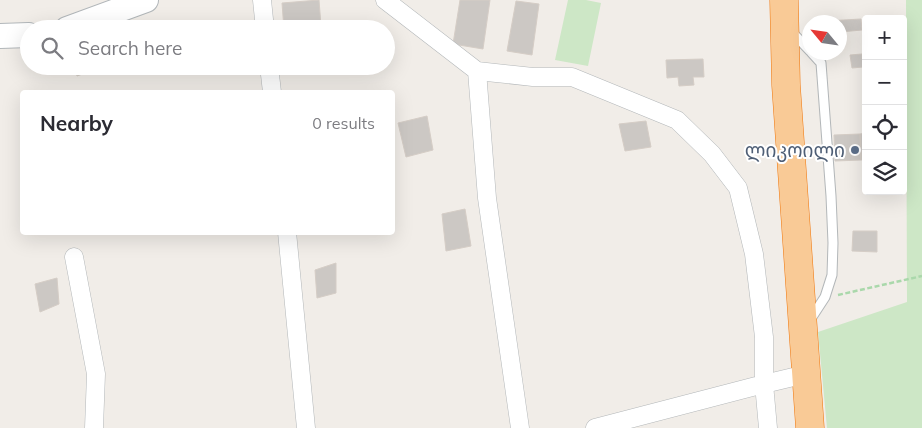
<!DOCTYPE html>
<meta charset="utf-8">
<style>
:root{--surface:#fff;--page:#f7f7f7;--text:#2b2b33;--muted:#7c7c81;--line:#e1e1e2}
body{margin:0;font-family:Mulish,"Noto Sans Georgian",sans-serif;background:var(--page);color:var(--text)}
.controls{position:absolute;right:15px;top:15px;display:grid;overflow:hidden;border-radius:5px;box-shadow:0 5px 20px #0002}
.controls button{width:45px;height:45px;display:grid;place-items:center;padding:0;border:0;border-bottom:1px solid var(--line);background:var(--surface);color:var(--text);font:25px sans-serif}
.compass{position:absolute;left:802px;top:15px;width:45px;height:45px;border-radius:50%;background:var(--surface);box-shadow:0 5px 20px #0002;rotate:299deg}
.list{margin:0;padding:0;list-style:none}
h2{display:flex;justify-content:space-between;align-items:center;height:65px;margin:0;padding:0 20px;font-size:21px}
h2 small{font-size:16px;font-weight:400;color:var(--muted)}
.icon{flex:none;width:28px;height:28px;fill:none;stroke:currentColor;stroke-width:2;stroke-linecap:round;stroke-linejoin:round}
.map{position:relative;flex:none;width:922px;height:428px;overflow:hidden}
.search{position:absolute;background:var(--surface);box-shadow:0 5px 20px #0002;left:20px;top:20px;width:375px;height:55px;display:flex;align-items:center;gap:12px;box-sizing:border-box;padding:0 18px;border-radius:28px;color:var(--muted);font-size:19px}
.panel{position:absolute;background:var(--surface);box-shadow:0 5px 20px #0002;left:20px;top:90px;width:375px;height:145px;border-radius:5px}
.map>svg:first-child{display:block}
.green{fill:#cde7c6}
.building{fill:#ccc8c4;stroke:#d5cdc6}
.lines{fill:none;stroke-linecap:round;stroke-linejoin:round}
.lane-casing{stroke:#b3b7b9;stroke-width:11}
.street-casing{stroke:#b3b7b9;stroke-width:19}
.secondary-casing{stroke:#b2b7ba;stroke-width:26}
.highway-casing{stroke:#f07509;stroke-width:29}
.path{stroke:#aad8ab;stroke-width:2.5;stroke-dasharray:5 2.5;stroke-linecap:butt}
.lane{stroke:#fff;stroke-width:9}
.street{stroke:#fff;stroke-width:18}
.secondary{stroke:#fff;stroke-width:24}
.highway{stroke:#f9ca96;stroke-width:28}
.service-dot{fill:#5c6f8a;stroke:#fff;stroke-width:2}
.labels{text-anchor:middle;stroke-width:4;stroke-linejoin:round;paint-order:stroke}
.service-label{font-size:19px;fill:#4e5e75;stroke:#fff;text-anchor:end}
</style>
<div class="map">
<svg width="922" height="428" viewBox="0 0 922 428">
<rect width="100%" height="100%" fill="#f1ede8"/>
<path class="green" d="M568,0h18l15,3 -13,63 -33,-6z
M906,0h16v428h-95l-9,-96 89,-30z"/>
<path class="building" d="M319,0l2,26 -37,3 -2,-26z
M460,0h30l-7,49 -30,-5z
M516,1l23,3 -7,51 -25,-4z
M861,19l1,11 -22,2v-10h-14v-1z
M862,54l1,13 -11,1 -2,-13z
M703,59l1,18h-11l1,8 -15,1 -1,-9 -11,1 -1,-18z
M74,66h30l-27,10z
M427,116l6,34 -27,7 -8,-34z
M646,121l5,26 -26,4 -6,-27z
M866,133v27h-5l-1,-26z
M860,134l1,26 -26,1 -1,-26z
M465,209l6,37 -25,5 -4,-37z
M853,231h24v21l-25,-1z
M336,263v30l-19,5 -2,-28z
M57,278l2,26 -19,8 -5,-28z"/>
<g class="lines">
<g class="lane-casing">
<path id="lane" d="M791,31l19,20
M810,320l15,-23 7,-22 1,-32 -2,-47 -10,-133 -10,-11"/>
</g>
<g class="street-casing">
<path id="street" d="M262,0l3,29
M385,0l92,71 10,127 33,230
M269,66l3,26
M477,71l56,6h39l105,43 35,34 26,34 16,66 10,83v47l-169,44
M287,232l19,196
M74,257l22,117 -2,54
M768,428l-4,-44 42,-10"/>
</g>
<g class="secondary-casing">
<path id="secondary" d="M67,29l79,-29
M0,36l29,-1"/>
</g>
<g class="highway-casing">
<path id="highway" d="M784,0l2,85 24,343"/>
</g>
<path class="path" d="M838,295l84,-19"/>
<use href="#lane" class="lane"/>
<use href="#street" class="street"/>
<use href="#secondary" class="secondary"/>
<use href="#highway" class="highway"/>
</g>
<circle class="service-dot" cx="855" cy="150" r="5"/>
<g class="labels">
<g class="service-label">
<text x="845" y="157">ლიკოილი</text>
</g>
</g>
</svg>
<div class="controls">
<button>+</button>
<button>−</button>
<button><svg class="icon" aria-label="locate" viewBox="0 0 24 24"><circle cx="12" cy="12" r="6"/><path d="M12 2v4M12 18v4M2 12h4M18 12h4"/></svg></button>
<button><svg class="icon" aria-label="layers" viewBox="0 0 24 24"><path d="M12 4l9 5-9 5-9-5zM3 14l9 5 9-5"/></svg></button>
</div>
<svg class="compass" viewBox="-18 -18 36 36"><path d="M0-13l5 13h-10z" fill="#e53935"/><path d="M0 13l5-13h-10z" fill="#7c7c81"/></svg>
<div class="search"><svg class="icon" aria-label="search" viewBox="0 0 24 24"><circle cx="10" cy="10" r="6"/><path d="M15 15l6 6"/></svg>Search here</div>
<section class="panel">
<h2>Nearby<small>0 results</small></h2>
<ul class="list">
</ul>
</section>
</div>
